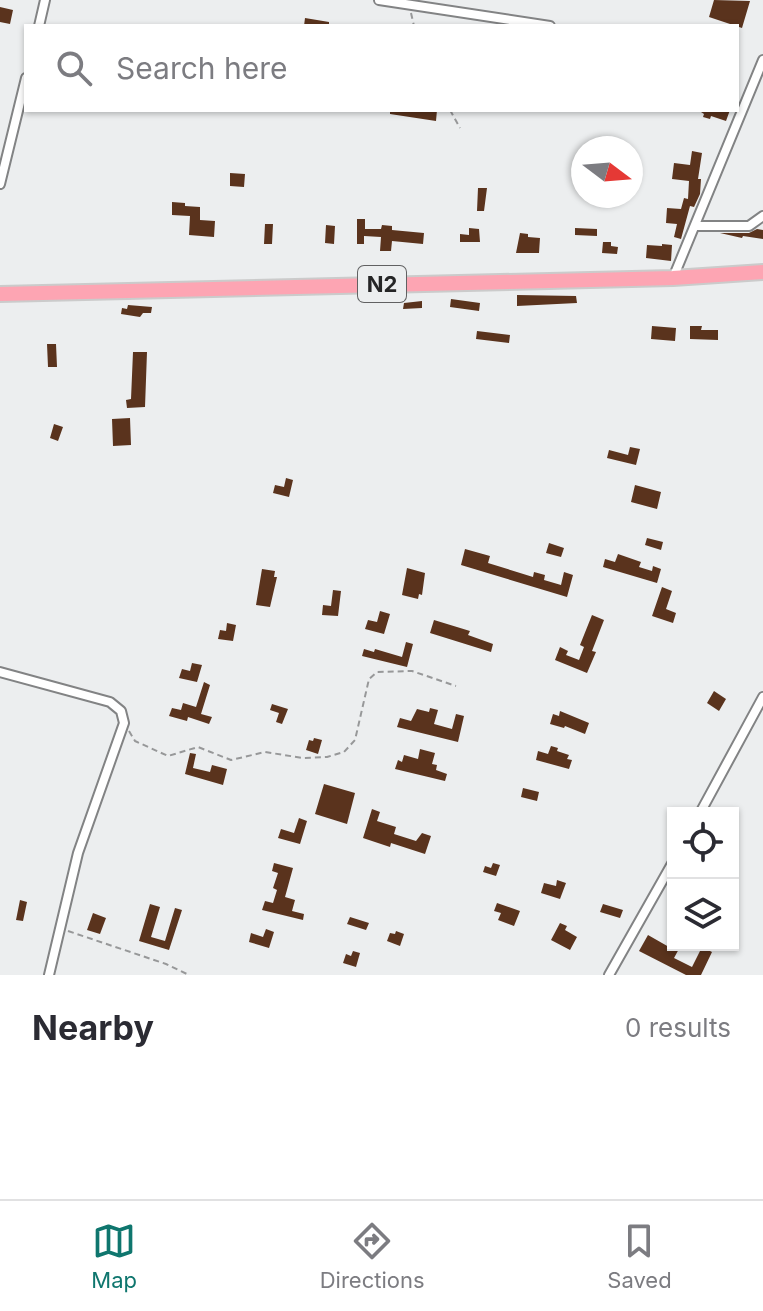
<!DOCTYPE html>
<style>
:root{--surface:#fff;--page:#f7f7f7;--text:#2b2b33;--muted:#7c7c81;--line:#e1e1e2;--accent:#0f766e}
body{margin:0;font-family:Inter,sans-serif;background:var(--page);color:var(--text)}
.controls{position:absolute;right:24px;bottom:24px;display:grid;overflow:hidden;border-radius:0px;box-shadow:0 2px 6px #0004}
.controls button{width:72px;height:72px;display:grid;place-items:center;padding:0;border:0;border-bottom:2px solid var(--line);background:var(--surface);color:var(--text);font:40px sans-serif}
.compass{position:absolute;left:571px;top:136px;width:72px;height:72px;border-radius:50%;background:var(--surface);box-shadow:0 2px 6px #0004;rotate:106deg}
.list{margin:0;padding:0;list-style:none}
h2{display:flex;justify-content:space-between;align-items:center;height:104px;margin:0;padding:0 32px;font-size:34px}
h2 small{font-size:26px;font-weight:400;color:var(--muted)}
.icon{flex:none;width:44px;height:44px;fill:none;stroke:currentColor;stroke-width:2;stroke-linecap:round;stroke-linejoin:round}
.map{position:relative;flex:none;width:763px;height:975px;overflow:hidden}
.search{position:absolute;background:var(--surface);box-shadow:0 2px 6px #0004;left:24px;right:24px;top:24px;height:88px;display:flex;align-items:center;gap:20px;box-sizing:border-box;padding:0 28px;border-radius:0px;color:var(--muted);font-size:30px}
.sheet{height:224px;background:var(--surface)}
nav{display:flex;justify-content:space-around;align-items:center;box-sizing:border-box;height:112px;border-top:2px solid var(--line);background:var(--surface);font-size:22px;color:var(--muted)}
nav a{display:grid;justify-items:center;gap:4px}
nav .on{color:var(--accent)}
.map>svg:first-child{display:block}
.building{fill:#5a331d}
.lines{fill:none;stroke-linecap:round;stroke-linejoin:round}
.street-casing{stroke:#828384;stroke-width:12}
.highway-casing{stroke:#cbcbcb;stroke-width:18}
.path{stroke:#979899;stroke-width:2;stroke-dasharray:6 4;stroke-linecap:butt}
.street{stroke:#fff;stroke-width:8}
.highway{stroke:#fda5b3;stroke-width:14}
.labels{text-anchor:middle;stroke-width:8;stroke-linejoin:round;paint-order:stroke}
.shield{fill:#eceeef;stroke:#616162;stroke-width:2}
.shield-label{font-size:22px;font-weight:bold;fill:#252526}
</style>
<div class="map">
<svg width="763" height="975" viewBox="0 0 763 975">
<rect width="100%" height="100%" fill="#eceeef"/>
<path class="building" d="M714,0l36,1 -8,27 -33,-11z
M0,7l13,3 -3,14 -10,-2z
M305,18l24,4v4h-25z
M390,110h47l-1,11 -46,-7z
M698,110h32l-4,11 -15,-5 -1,3 -7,-2 1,-3z
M692,151l10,2 -4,26h3l-1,15 -6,13 -4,-1 -9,33 -7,-2 3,-13 -11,-1 1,-15 14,1 3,-11 4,1 1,-18 -17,-2 2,-16 16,2z
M230,173l15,1 -1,13 -14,-1z
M478,188h9l-3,23h-7z
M172,202l13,1v3l15,1v13l15,1 -1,16 -25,-2 1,-19 -18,-1z
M357,219h8v10h16l1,-4 10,1v4l32,3 -1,11 -31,-3 -1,10h-11l1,-14 -17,-1v8h-7z
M265,224h8l-1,20h-8z
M326,225l9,1 -1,18 -9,-1z
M469,228l10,1 1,13h-20v-8l9,1z
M575,228l22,1v7l-22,-1z
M757,229l6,1v9l-20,-3 -1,2 -22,-5h29z
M520,233l8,1v3l12,1 -1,15h-23z
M603,242h8v4l7,1 -1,7 -15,-1z
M662,244l10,1 -1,16 -25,-3 1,-13 15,1z
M517,295l59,1 1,7 -60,3z
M451,299l29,4 -1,8 -29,-4z
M422,301v7l-19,1 1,-6z
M128,305l24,2 -1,6h-8l-3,4 -19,-3 1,-6 5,1z
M652,326l24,2 -1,13 -24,-2z
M690,326h12l-1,4h17v10l-28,-1z
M477,331l33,4 -1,8 -33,-4z
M47,344h9l1,23h-9z
M133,352h14l-2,55 -18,1 -1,-8 5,-1z
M130,418l1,27 -18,1 -1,-27z
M54,424l9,3 -5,14 -8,-3z
M630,447l10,2 -4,16 -29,-7 2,-8 19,5z
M286,478l7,2 -4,17 -16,-4 2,-8 9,2z
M635,485l26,7 -4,17 -26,-7z
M647,538l16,4 -2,8 -16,-5z
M549,543l15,5 -3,9 -15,-4z
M465,549l25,7 -2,7 45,14 1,-5 11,3 -1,5 17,5 3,-13 9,3 -6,22 -106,-32z
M618,554l23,8 -2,5 13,4 1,-5 8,3 -4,14 -54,-16 2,-8 10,3z
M407,568l18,5 -3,22 -3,-1 -1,5 -16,-4z
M262,569l13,2 -1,6h3l-7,30 -14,-2z
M662,587l10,4 -6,18 10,4 -3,10 -21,-7z
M333,590l8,1 -3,25 -16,-1 1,-10 8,1z
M380,611l10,3 -6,20 -19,-5 3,-9 9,2z
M592,615l12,5 -12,31 4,1 -9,21 -32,-13 5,-13 8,4 -2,4 13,5 5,-13 -4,-2z
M434,620l36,11 -2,4 25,9 -2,8 -61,-19z
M227,623l9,2 -3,16 -15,-2 2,-9 6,1z
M406,642l7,2 -6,23 -45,-11 2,-7 10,3 1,-3 27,8z
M192,663l10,2 -5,17 -18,-4 3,-9 8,2z
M204,682l6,3 -9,29 11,3 -3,7 -21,-7 -1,4 -18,-5 3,-8 9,2 2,-7 13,4z
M714,691l12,8 -7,12 -12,-8z
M272,704l16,5 -6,15 -6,-2 3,-9 -9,-3z
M430,708l8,2 -4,14 18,5 4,-15 8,2 -6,26 -61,-15 3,-9 11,3 6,-12 12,3z
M560,711l29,12 -4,11 -20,-8 -1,2 -14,-4 3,-10 6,2z
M314,738l8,2 -4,14 -12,-4 3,-10 4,1z
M551,746l7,2 -1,3 12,4 -2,4 5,1 -3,9 -33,-9 2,-9 10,3z
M420,749l15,4 -3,11 5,1 -1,5 11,4 -2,7 -50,-12 3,-9 4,2 2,-7 14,4z
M190,753l6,1 -3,14 17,4 2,-7 15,4 -4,16 -38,-11z
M324,784l31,9 -8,31 -32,-10z
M523,788l16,4 -2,9 -16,-4z
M372,809l8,3 -3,9 19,6 -2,7 22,7 6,-8 9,3 -6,18 -34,-11 -1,4 -27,-9z
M299,818l8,3 -7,23 -22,-6 3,-9 13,4z
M274,863l19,5 -8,29 10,3 -3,11 12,3 -1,6 -41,-10 3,-9 8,2 4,-13 -4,-2 5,-15 -6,-2z
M493,863l7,2 -4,11 -13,-4 2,-6 6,2z
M557,880l9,3 -6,16 -19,-6 3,-10 12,3z
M20,900l7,2 -4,19 -7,-1z
M497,903l23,8 -6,15 -16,-6 3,-7 -7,-2z
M150,904l10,3 -9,30 14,4 10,-33 7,2 -13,40 -30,-9z
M603,904l20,6 -3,8 -20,-6z
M93,913l13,5 -6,16 -13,-4z
M350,917l19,6 -3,7 -19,-6z
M560,923l7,3 -2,4 12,7 -7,13 -19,-10z
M266,929l8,3 -5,16 -20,-6 2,-9 12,4z
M396,931l8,3 -4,12 -13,-5 3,-8 5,1z
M648,935l21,12 3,-5 8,5 -6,11 18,9 10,-20 10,5 -11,23h-15l-47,-24z
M353,951l7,2 -4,14 -13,-4 3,-9 5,2z"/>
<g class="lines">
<g class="street-casing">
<path id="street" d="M379,0l171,26
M39,26l6,-26
M0,184l26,-106
M696,226h53l14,-10
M673,278l90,-218
M0,672l110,30 11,9 3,12 -46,130 -29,122
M700,813l63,-116
M609,975l64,-113"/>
</g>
<g class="highway-casing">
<path id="highway" d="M0,294l673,-16 90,-6"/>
</g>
<path class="path" d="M411,13l3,13
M450,110l10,18
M129,731l6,10 33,15 30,-9 33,13 34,-8 38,6 24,-1 17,-5 11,-12 14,-61 8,-7 35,-1 44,15
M68,931l98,33 23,11"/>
<use href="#street" class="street"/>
<use href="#highway" class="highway"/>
</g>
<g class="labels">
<rect class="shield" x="358" y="266" width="48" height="36" rx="6"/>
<g class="shield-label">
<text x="382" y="292">N2</text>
</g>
</g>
</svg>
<div class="controls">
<button><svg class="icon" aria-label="locate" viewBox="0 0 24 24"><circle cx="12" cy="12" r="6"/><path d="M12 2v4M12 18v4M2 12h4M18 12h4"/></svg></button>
<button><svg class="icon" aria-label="layers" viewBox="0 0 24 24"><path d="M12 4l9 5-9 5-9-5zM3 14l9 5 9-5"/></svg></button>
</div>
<svg class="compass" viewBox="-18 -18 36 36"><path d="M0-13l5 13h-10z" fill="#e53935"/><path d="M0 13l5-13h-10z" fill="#7c7c81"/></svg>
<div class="search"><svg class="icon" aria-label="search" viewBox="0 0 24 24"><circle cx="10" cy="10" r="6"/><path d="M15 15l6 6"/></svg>Search here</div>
</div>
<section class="sheet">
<h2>Nearby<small>0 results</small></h2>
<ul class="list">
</ul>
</section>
<nav>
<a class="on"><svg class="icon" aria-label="map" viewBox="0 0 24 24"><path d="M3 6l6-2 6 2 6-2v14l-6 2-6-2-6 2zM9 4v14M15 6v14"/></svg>Map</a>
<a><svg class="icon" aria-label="directions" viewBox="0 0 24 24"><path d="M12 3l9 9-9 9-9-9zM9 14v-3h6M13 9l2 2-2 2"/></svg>Directions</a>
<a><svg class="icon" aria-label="saved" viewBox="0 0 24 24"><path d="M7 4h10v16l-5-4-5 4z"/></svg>Saved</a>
</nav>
